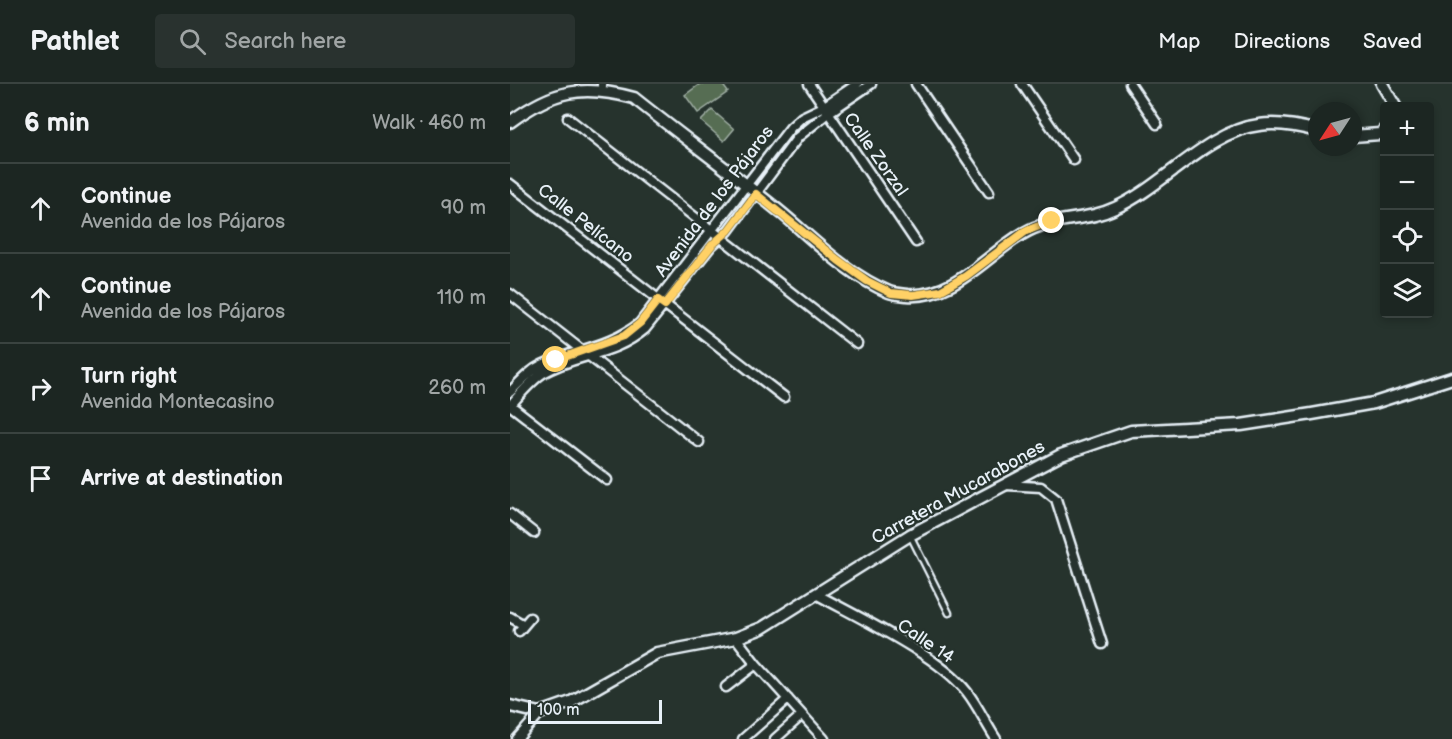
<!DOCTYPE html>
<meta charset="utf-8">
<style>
:root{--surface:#1c2622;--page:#29322f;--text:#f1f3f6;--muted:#a0a5a5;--line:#3a4340}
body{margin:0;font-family:"Balsamiq Sans",sans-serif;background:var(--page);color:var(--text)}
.controls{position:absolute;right:18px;top:18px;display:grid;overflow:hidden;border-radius:6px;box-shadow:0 3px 9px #0003}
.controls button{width:54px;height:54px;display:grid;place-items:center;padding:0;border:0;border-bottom:2px solid var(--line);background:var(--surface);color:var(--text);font:30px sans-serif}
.compass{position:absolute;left:798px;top:18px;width:54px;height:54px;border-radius:50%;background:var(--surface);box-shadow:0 3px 9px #0003;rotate:234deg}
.scale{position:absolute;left:18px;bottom:15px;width:134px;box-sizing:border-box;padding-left:6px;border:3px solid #e8f1f8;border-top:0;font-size:16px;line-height:21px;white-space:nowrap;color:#e8f1f8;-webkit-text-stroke:4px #26332d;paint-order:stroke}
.stop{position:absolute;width:18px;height:18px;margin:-14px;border:4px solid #ffd166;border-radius:50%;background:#fff}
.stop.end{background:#ffd166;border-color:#fff;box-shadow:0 2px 6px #0008}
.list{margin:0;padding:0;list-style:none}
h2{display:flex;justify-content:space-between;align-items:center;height:78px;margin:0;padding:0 24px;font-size:26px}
h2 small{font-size:20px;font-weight:400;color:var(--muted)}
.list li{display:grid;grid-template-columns:39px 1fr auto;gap:18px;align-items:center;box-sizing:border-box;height:90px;padding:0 24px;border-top:2px solid var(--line)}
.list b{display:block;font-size:22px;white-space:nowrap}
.list p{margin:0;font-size:20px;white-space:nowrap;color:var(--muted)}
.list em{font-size:20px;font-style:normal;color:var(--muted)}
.icon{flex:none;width:33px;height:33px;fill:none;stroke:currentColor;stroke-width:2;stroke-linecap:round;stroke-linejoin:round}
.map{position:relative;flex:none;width:942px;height:655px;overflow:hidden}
header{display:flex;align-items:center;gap:36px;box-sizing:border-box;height:84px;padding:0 30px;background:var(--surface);border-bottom:2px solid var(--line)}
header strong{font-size:28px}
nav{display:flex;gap:33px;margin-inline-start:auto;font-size:21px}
.search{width:420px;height:54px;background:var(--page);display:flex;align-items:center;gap:15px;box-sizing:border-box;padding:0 21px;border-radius:6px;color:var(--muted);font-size:22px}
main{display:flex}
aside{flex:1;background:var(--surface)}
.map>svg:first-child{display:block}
.garden{fill:#576d52;stroke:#a0afa5;stroke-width:1.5}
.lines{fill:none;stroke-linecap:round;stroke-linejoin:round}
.service-casing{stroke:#e8f1f8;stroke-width:9}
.minor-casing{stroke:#e8f1f8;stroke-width:13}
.tertiary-casing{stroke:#e8f1f8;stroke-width:15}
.service{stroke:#26332d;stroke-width:4.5}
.minor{stroke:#26332d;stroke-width:8}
.tertiary{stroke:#26332d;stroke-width:10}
.route{stroke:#ffd166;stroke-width:8}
.labels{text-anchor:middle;stroke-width:4.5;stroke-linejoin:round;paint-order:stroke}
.street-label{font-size:18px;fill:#e8f1f8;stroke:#26332d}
</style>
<header>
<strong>Pathlet</strong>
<div class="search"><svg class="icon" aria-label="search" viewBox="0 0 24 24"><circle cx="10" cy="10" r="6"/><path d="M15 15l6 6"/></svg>Search here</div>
<nav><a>Map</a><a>Directions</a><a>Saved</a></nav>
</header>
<main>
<aside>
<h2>6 min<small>Walk · 460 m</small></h2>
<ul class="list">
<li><svg class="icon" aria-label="ahead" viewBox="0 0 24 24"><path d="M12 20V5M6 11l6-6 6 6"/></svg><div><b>Continue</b><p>Avenida de los Pájaros</p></div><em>90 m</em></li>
<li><svg class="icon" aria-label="ahead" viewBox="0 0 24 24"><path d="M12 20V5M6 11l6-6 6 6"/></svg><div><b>Continue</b><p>Avenida de los Pájaros</p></div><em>110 m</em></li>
<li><svg class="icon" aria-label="right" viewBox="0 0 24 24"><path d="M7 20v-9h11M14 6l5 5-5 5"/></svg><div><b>Turn right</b><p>Avenida Montecasino</p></div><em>260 m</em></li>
<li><svg class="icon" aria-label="arrive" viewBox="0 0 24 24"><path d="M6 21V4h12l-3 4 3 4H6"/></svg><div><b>Arrive at destination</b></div></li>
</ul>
</aside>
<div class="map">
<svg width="942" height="655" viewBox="0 0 942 655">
<rect width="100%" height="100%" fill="#26332d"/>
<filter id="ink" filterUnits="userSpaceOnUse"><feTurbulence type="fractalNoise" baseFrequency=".0167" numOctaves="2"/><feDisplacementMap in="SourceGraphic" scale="12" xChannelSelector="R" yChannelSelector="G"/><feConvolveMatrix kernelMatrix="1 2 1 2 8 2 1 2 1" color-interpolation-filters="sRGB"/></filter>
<g filter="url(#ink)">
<path class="garden" d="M190,0h22l6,8 -30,21 -13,-18z
M202,26l22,19 -10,12 -23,-20z"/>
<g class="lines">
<g class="service-casing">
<path id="service" d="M400,451l39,78"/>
</g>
<g class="minor-casing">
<path id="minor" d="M299,0l107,158
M406,0l73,108
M512,0l52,76
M620,0l27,40
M92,2v-2
M58,34l289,226
M0,100l274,213
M0,210l189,148
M0,308c10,-10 19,-21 32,-27 35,-17 65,-16 98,-42l151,-196 11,-10 21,-10 34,-23
M0,321l97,75
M0,322c10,-12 20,-24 33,-33 34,-20 69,-16 102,-44l67,-84 16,-14 70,-94 30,-24 43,-29
M496,401l35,2 15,12 46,145
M0,430l24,19
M306,510c43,24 121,60 151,98 11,14 19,32 29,47
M0,533l14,8
M9,547l11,-13
M226,554l20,26 68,75
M216,603l30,-23
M7,655l23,-26
M233,655l45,-40
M265,655l27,-24"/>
</g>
<g class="tertiary-casing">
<path id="tertiary" d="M872,0l13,22
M0,38c43,-32 72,-38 124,-24 49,39 101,77 150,117 32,27 65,61 105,77 5,2 12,2 18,3 47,4 80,-41 117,-62 29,-17 62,-11 91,-25 48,-21 92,-77 144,-83 19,-3 40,1 58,6
M843,52l27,-2 4,-4
M0,622l30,7 31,-11 86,-49 79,-15 26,-10 148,-93 151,-80 70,-24 110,-6 71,-11 62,-11 78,-25"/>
</g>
<use href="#service" class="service"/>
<use href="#minor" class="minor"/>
<use href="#tertiary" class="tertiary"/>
</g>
</g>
<g class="lines" filter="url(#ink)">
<path class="route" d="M46,276l68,-24 16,-13 18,-23 7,5 47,-60 16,-14 28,-37 82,66 29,21 24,12 22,2 27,-4 26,-15 60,-45 26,-10"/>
</g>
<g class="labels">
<g class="street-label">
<text transform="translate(366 70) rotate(55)" y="6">Calle Zorzal</text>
<text transform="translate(204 117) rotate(-53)" y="6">Avenida de los Pájaros</text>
<text transform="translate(76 139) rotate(38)" y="6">Calle Pelícano</text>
<text transform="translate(448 408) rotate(-29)" y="6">Carretera Mucarabones</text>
<text transform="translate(416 557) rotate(34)" y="6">Calle 14</text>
</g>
</g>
</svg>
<div class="controls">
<button>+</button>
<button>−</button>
<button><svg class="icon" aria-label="locate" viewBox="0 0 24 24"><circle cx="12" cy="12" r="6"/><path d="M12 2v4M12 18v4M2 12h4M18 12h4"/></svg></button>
<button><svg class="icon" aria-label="layers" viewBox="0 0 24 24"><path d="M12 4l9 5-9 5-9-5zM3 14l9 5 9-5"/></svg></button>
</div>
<svg class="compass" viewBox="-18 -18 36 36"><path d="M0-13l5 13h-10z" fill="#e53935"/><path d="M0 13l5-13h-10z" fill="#a0a5a5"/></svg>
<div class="scale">100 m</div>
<div class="stop" style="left:46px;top:276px"></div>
<div class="stop end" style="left:542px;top:137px"></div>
</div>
</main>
